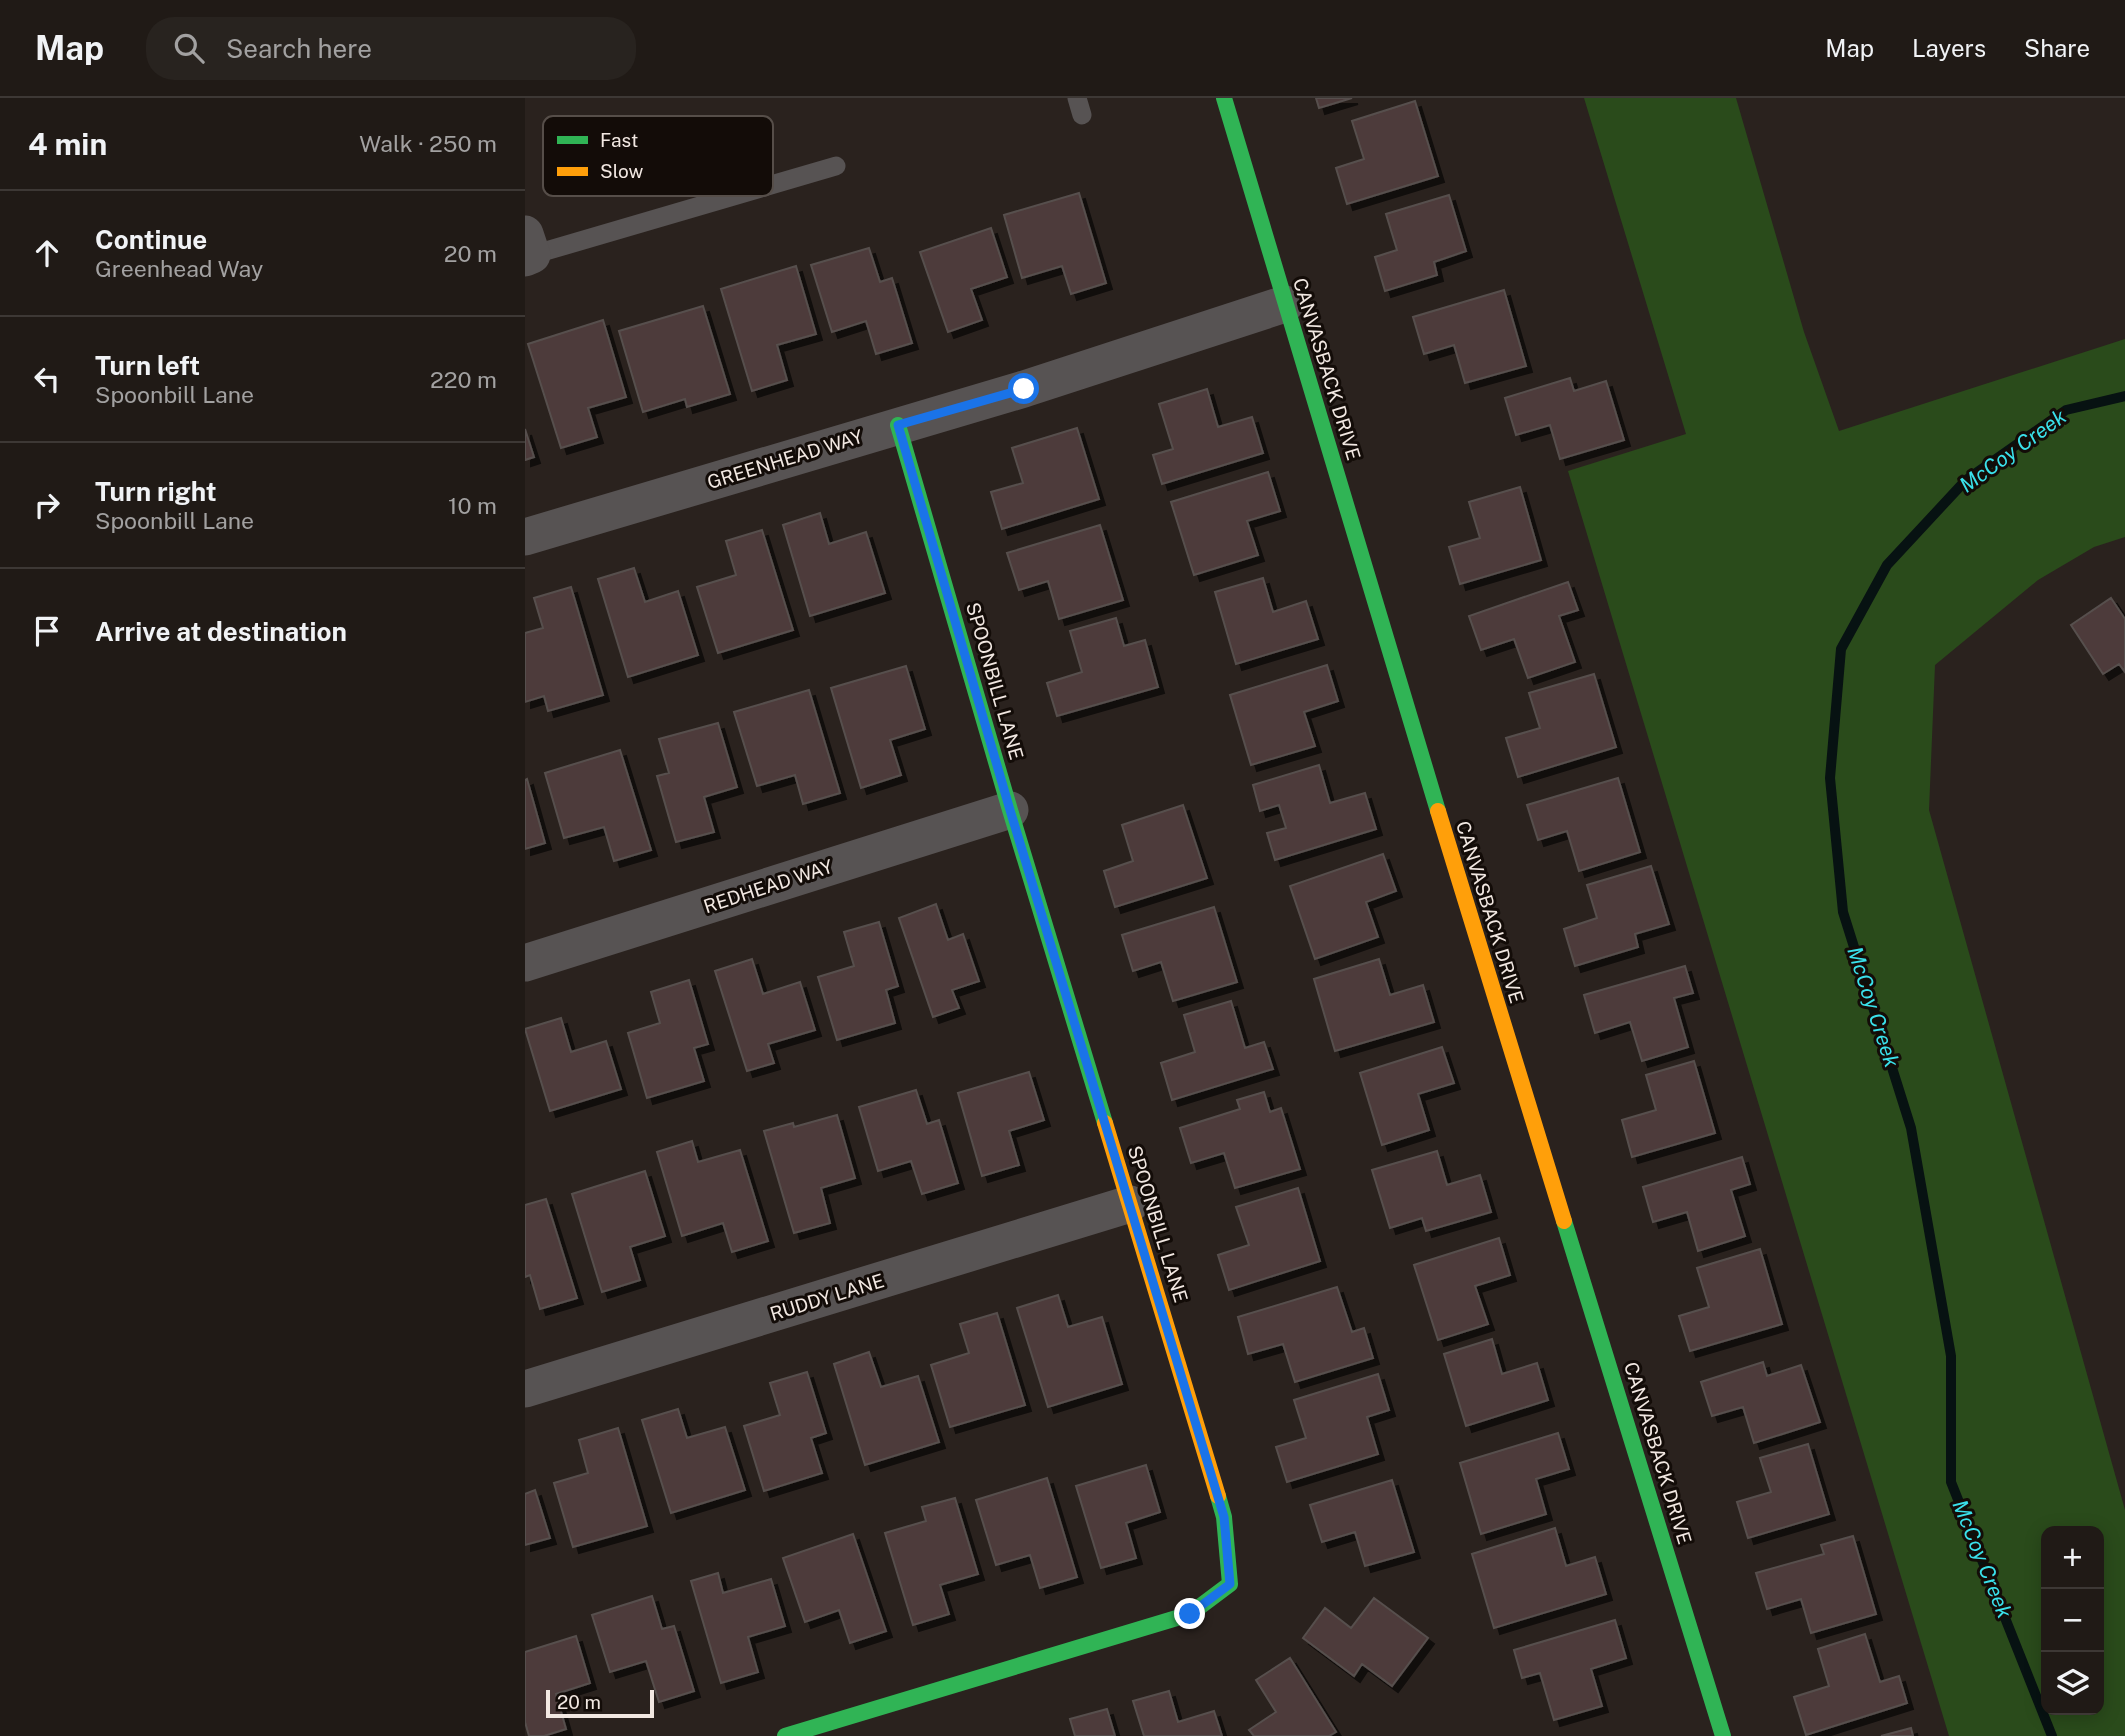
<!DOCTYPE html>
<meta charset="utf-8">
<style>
:root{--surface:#201a16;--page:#28231f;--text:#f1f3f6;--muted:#a2a1a1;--line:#3d3835}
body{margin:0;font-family:"Public Sans",sans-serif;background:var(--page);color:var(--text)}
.controls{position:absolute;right:21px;bottom:21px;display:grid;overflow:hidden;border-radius:14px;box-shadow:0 4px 18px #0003}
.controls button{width:63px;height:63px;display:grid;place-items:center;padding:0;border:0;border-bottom:2px solid var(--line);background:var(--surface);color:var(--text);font:35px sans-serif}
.scale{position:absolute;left:21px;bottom:18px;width:108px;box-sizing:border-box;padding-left:7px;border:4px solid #f2e8e2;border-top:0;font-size:19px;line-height:24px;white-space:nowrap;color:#f2e8e2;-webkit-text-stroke:5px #130c08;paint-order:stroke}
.stop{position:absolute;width:21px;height:21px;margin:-16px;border:5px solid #1a73e8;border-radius:50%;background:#fff}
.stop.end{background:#1a73e8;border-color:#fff;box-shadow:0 2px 7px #0008}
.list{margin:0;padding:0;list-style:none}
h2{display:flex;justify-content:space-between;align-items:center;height:91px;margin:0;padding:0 28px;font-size:30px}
h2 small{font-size:23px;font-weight:400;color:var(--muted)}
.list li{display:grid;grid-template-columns:46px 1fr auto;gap:21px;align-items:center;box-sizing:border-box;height:126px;padding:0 28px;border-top:2px solid var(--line)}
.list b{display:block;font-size:26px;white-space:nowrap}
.list p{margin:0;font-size:23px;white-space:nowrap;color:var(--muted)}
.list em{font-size:23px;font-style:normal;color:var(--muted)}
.icon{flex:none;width:38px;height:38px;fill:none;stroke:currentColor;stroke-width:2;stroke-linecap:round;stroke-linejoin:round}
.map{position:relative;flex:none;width:1600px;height:1638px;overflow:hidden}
header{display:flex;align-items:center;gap:42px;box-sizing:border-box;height:98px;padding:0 35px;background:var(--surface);border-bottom:2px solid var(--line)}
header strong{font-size:33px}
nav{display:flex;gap:38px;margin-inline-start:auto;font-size:24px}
.search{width:490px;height:63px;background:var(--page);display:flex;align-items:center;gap:18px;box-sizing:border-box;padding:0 24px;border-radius:28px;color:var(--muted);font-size:26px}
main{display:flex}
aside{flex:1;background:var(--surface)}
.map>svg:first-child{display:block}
.green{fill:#2a4b1b;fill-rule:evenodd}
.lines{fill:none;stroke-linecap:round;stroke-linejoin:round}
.stream{stroke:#071212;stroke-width:10}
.building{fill:#4d3b3a;stroke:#574f4d;stroke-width:2;filter:url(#shadow)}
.lane{stroke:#575353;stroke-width:19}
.street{stroke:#575353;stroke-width:37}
.fast{stroke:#30b455;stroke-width:16}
.slow{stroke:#ff9f0a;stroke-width:16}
.route{stroke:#1a73e8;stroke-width:9}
.labels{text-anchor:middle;stroke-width:6;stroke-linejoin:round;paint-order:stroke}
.street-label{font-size:19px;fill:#f2e8e2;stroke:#130c08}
.water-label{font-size:21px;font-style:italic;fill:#3ae1eb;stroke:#130c08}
.key{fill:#130c08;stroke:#564e49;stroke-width:2}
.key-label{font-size:19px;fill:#f2e8e2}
</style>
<header>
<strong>Map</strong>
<div class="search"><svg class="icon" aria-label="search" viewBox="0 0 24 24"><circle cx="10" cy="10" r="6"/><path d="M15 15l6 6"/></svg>Search here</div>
<nav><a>Map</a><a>Layers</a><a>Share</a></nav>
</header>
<main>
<aside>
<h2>4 min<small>Walk · 250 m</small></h2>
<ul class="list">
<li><svg class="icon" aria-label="ahead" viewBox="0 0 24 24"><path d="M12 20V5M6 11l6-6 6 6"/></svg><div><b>Continue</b><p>Greenhead Way</p></div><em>20 m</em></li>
<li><svg class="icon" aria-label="left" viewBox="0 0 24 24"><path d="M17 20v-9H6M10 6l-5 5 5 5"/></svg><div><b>Turn left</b><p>Spoonbill Lane</p></div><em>220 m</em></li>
<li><svg class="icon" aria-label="right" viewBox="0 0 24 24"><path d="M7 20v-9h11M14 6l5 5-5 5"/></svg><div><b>Turn right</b><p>Spoonbill Lane</p></div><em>10 m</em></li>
<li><svg class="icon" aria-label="arrive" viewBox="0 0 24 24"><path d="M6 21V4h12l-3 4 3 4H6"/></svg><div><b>Arrive at destination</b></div></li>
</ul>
</aside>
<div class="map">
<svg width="1600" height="1638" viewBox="0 0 1600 1638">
<defs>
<filter id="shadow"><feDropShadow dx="6" dy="6" stdDeviation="0" flood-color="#0009"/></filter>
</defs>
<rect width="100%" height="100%" fill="#2a221e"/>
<path class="green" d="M1059,0h152l68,234 35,99 286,-92v198l-31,10 -56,33 -103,85 -6,145 196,700v226h-176l-381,-1265 118,-37zM1521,1433h53v179h-53z"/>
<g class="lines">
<path class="stream" d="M1527,1638l-101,-254v-126l-40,-228 -68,-216 -13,-134 11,-129 46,-84 79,-85 100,-70 59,-14"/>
</g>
<path class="building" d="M791,0h36l-33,10z
M890,3l23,75 -91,28 -11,-36 28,-9 -12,-38z
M554,95l27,90 -35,11 -9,-28 -40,12 -18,-63z
M924,97l17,56 -32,11 3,13 -52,16 -10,-34 22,-7 -11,-36z
M466,130l16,49 -36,12 11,31 -34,12 -28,-80z
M344,150l11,34 12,-4 20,65 -36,11 -10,-33 -34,11 -21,-67z
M271,168l20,68 -39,11 10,35 -35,11 -31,-102z
M979,192l22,76 -61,17 -11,-38 -30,9 -11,-37z
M178,208l27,88 -43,13 -2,-8 -42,13 -24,-81z
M78,222l23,77 -38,11 9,29 -36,11 -33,-104z
M1045,280l4,13 32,-10 18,59 -64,19 -10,-34 -34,10 -11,-37z
M682,291l11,38 34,-10 11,36 -101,31 -9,-29 20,-6 -14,-45z
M552,330l22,71 -97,30 -11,-37 32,-9 -11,-35z
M0,331l9,28 -9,3z
M743,374l12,39 -33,10 11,34 -64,20 -23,-73z
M995,389l21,73 -81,24 -11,-37 31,-9 -11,-36z
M295,415l9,31 37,-12 19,61 -75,23 -27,-91z
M575,427l23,75 -64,19 -11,-38 -29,9 -12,-37z
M237,432l31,100 -75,23 -21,-66 39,-12 -10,-34z
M109,470l11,34 33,-11 20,64 -70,22 -30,-98z
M738,480l10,34 33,-11 12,38 -82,25 -21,-72z
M1043,484l10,28 -19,6 16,46 -47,16 -14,-39 -33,11 -12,-34z
M46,489l32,108 -55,16 -4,-15 -19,6v-69l18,-5 -9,-30z
M1586,500l14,21v53l-6,-8 -16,10 -32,-49z
M591,520l8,28 21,-6 13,47 -101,29 -10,-33 35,-11 -12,-41z
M802,567l11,36 -34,11 11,34 -64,19 -21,-70z
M381,568l19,63 -35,11 11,35 -40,13 -30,-100z
M1069,576l22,73 -98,30 -12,-39 34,-10 -11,-35z
M284,592l31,103 -37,11 -8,-29 -38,11 -23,-74z
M193,625l19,64 -33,10 10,35 -38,10 -19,-66 12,-3 -10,-34z
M95,652l31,100 -37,11 -10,-34 -40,11 -19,-65z
M794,667l11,38 35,-10 11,36 -101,31 -8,-27 19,-5 -7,-23 -19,6 -7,-26z
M1093,680l22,74 -61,19 -12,-40 -29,9 -11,-35z
M2,681l18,64 -20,6v-69z
M658,707l24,73 -92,29 -11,-36 29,-10 -11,-36z
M858,756l13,37 -30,11 12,35 -63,22 -25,-73z
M1126,768l18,58 -34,10 3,13 -63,19 -11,-37 33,-11 -10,-33z
M411,806l12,36 15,-6 16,47 -27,9 7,18 -26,9 -34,-99z
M689,809l23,75 -64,19 -12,-39 -28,9 -11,-36z
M354,824l19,64 -12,4 9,33 -58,17 -19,-63 36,-11 -10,-34z
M227,861l11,35 37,-12 15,48 -47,14 6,19 -27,8 -32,-100z
M854,861l11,36 33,-10 11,37 -99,29 -21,-72z
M1160,868l8,27 -19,5 14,49 -46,14 -12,-39 -35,11 -11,-38z
M164,882l19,64 -14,4 10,33 -57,17 -19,-65 32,-10 -9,-31z
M706,903l14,47 19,-6 9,27 -101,31 -11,-37 34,-11 -11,-37z
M36,920l10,34 35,-11 15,48 -71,22 -25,-82z
M917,949l12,36 -36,11 11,36 -47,15 -22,-72z
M1169,963l21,72 -83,24 -10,-37 34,-10 -10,-35z
M504,974l15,48 -35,11 10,34 -37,11 -24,-83z
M391,992l11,34 12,-4 19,63 -36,11 -11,-33 -33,10 -19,-64z
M739,994l6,20 11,-4 19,61 -65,19 -11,-35 -33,10 -11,-35 60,-19 -3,-9z
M312,1017l18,63 -34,10 9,35 -36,10 -30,-102 29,-8 1,4z
M167,1043l6,21 42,-12 28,91 -36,11 -9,-29 -41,13 -25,-84z
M912,1053l10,34 33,-10 11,37 -65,19 -4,-13 -32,10 -18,-58z
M1217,1059l8,27 -19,6 14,46 -47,15 -11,-39 -34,10 -10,-35z
M120,1073l20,65 -35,11 10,33 -38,12 -30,-98z
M773,1090l22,73 -91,29 -11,-35 31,-10 -13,-38z
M21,1101l31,99 -37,11 -10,-34 -5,2v-72z
M974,1140l11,37 -35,11 13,38 -50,16 -24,-75z
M1235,1151l22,75 -92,27 -11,-35 30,-9 -12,-39z
M812,1189l15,45 12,-4 9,30 -78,24 -12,-38 -35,10 -10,-37z
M533,1197l10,32 34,-10 20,67 -74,23 -31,-99z
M472,1215l28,92 -75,22 -19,-62 38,-12 -9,-29z
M967,1241l10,35 35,-11 11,37 -82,26 -22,-72z
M344,1254l12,35 37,-11 21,66 -74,23 -31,-101z
M1238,1264l4,14 34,-11 19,57 -66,21 -11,-36 -31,9 -11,-34z
M282,1274l19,61 -15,5 11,35 -58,18 -20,-65 36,-11 -10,-32z
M853,1276l11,36 -22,7 11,37 -91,28 -11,-35 30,-9 -12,-38z
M153,1311l9,29 38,-11 20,63 -74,23 -29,-93z
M93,1330l29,98 -74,21 -19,-64 34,-10 -9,-33z
M1033,1335l11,36 -33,10 10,35 -65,20 -21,-71z
M1283,1346l21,70 -81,24 -11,-36 34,-10 -11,-34z
M621,1367l14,47 -34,11 10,35 -35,10 -25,-82z
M522,1380l30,99 -37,11 -10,-33 -34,10 -20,-65z
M867,1382l22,72 -49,14 -10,-34 -33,10 -12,-37z
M10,1392l15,48 -25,7v-51z
M430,1400l23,76 -38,11 9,29 -36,11 -28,-92 41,-12 -4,-14z
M1030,1430l11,38 29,-9 11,37 -112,34 -22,-74z
M328,1436l33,97 -36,12 -11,-33 -34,12 -22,-64z
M1328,1438l23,78 -65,19 -10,-34 -34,10 -11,-36 68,-19 -3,-9z
M193,1475l5,20 48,-14 14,47 -37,11 10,35 -37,11 -30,-102z
M127,1498l10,33 12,-3 20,65 -35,11 -13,-41 -36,11 -18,-57z
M849,1500l54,40 -36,48 -30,-22 -8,12 -51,-38 22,-30 26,20z
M1090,1522l11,38 -35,11 11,37 -48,14 -14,-47 -18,5 -8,-28z
M1340,1536l15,48 19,-6 8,27 -101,32 -12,-38 35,-11 -11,-37z
M51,1538l14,47 -34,11 10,35 -22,7h-15l-4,-14v-70z
M765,1560l46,74 -7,4h-75l-5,-6 27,-18 -20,-32z
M644,1593l9,31 36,-11 8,25h-78l-11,-35z
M582,1611l8,27h-40l-5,-17z
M1386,1630l2,8h-32z"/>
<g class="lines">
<path class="lane" d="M552,0l5,17
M7,157l304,-89"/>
<path class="street" d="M0,136l7,21 -7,3
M0,439l499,-148 261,-85
M0,865l485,-153
M0,1291l605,-185"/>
<path class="fast" d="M699,0l214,713
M373,327l112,385 95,313
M1039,1123l159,515
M260,1638l405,-122 40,-30 -6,-67 -6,-21"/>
<path class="slow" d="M913,713l126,410
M580,1025l113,373"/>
</g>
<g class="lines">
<path class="route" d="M499,291l-126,36 112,385 214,707 6,67 -40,30"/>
</g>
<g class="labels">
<g class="street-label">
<text transform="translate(802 271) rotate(73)" y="7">CANVASBACK DRIVE</text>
<text transform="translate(260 361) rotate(-17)" y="7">GREENHEAD WAY</text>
<text transform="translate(470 583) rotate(74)" y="7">SPOONBILL LANE</text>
<text transform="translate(243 788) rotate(-18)" y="7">REDHEAD WAY</text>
<text transform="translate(965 814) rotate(73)" y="7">CANVASBACK DRIVE</text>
<text transform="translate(633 1126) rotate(73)" y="7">SPOONBILL LANE</text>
<text transform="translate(302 1199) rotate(-17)" y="7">RUDDY LANE</text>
<text transform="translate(1133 1355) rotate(73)" y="7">CANVASBACK DRIVE</text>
</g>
<g class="water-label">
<text transform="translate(1488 353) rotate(-36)" y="7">McCoy Creek</text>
<text transform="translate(1348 909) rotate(72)" y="7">McCoy Creek</text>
<text transform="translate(1457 1461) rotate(68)" y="7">McCoy Creek</text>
</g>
</g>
<rect x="18" y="18" width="230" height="80" rx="10" class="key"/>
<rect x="32" y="38" width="31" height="8" fill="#30b455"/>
<rect x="32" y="69" width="31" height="9" fill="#ff9f0a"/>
<g class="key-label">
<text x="75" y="49">Fast</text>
<text x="75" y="80">Slow</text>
</g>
</svg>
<div class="controls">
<button>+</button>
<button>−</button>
<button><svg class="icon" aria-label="layers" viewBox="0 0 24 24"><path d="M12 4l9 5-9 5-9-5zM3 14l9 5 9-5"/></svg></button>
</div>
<div class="scale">20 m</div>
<div class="stop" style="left:499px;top:291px"></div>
<div class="stop end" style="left:665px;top:1516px"></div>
</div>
</main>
